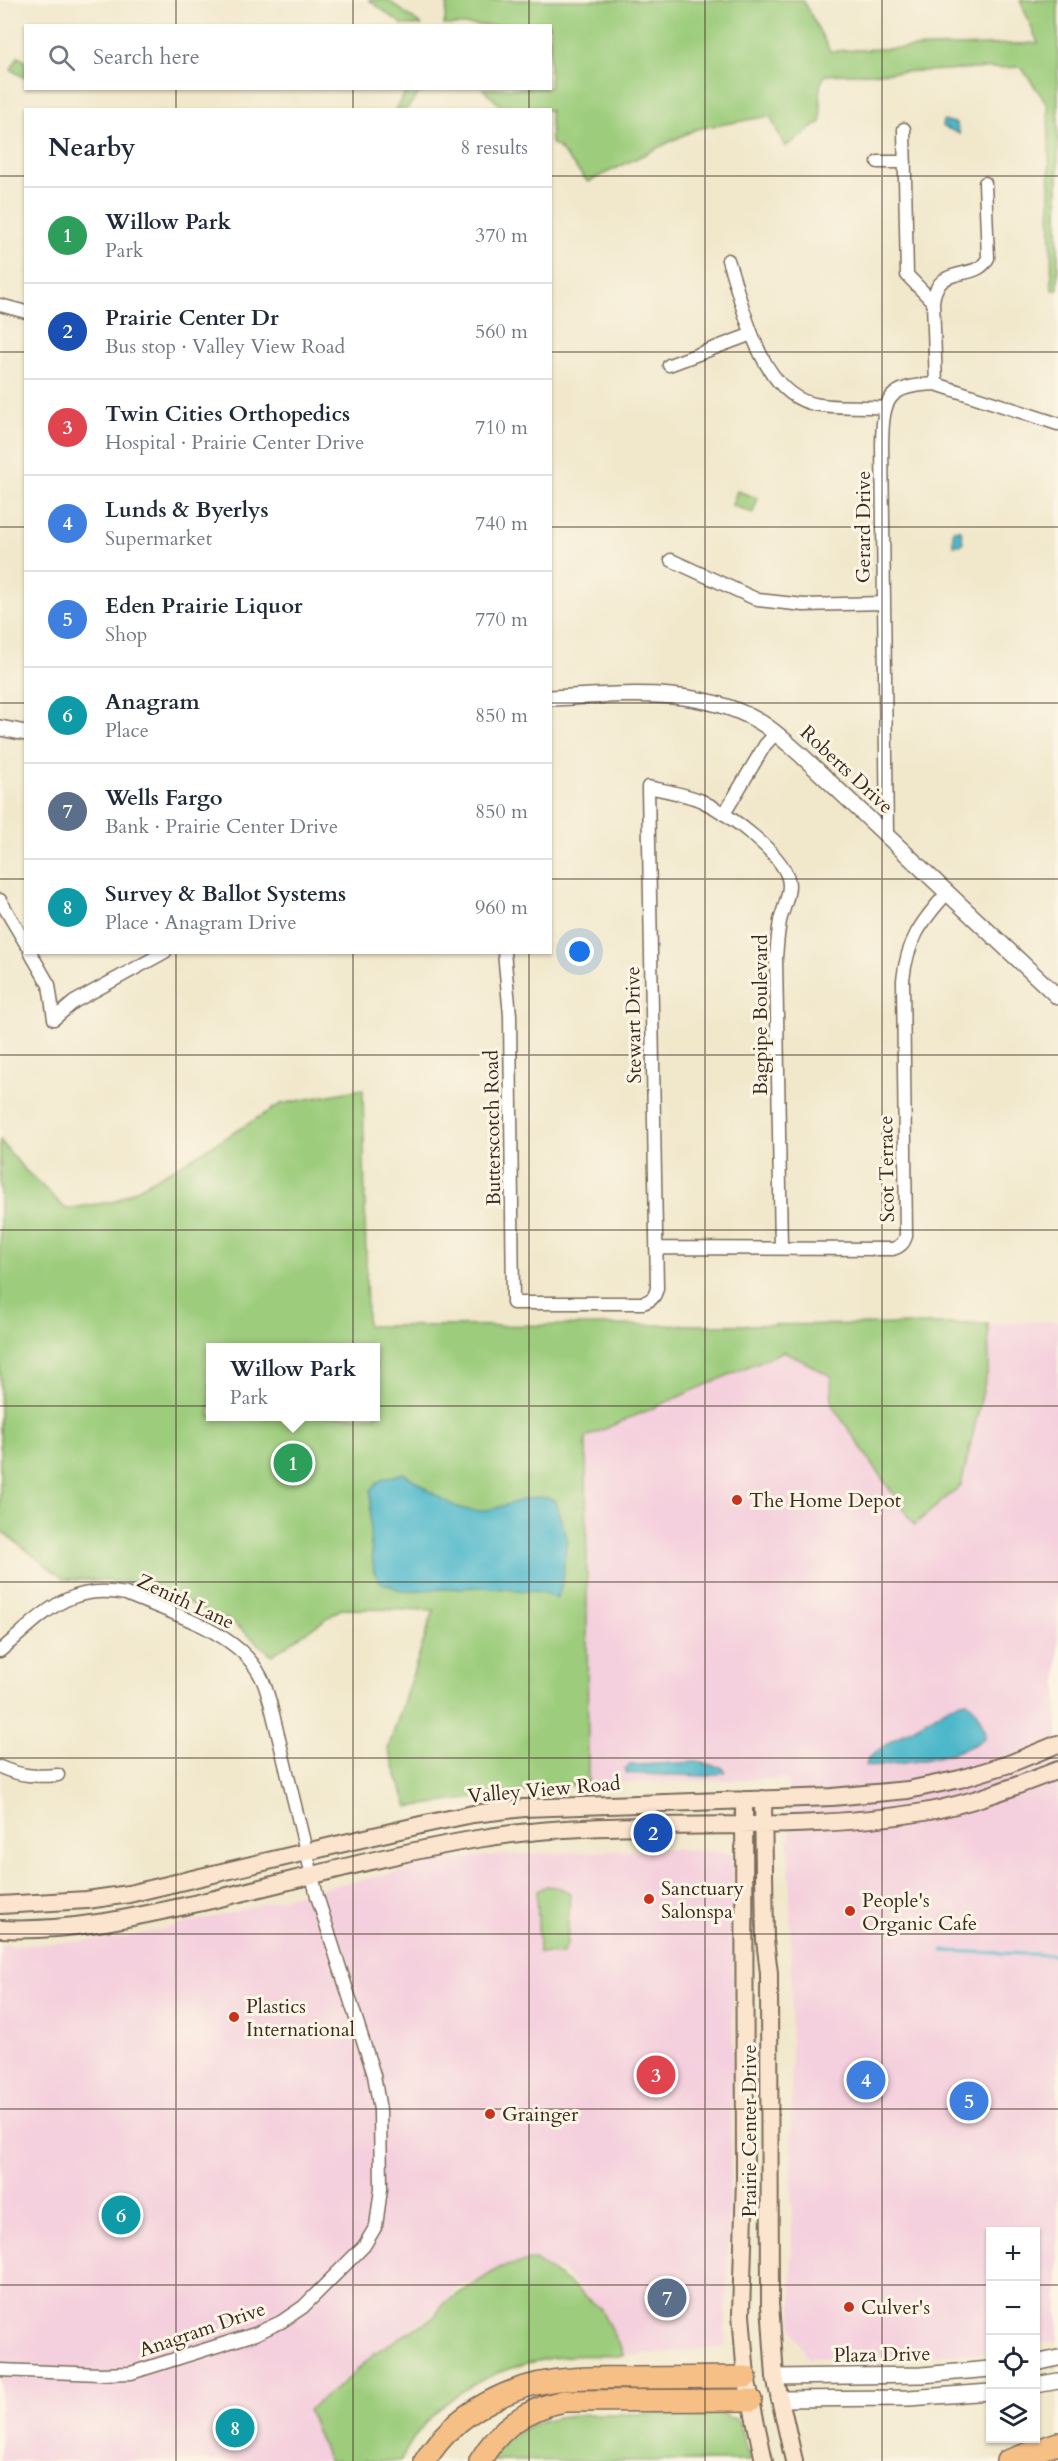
<!DOCTYPE html>
<meta charset="utf-8">
<style>
:root{--surface:#fff;--page:#f6f6f7;--text:#1f2937;--muted:#747a83;--line:#e0e1e3;--accent:#0b8043}
body{margin:0;font-family:Cardo,serif;background:var(--page);color:var(--text)}
.controls{position:absolute;right:18px;bottom:18px;display:grid;overflow:hidden;border-radius:0px;box-shadow:0 2px 4px #0004}
.controls button{width:54px;height:54px;display:grid;place-items:center;padding:0;border:0;border-bottom:2px solid var(--line);background:var(--surface);color:var(--text);font:30px sans-serif}
.you{position:absolute;left:580px;top:952px;width:21px;height:21px;margin:-15px;border:4px solid #fff;border-radius:50%;background:#1a73e8;box-shadow:0 0 0 9px #1a73e833}
.badge{display:grid;place-items:center;width:39px;height:39px;border-radius:50%;background:var(--accent);color:#fff;font-size:20px;font-weight:700}
.pin{position:absolute;translate:-50% -50%;border:3px solid #fff;box-shadow:0 2px 6px #0006}
.popup{position:absolute;left:206px;top:1343px;width:174px;height:78px;box-sizing:border-box;display:grid;place-content:center;border-radius:0px;background:var(--surface);filter:drop-shadow(0 2px 4px #0005);font-size:20px;white-space:nowrap;color:var(--muted)}
.popup b{font-size:22px;color:var(--text)}
.popup::after{content:'';position:absolute;left:50%;top:100%;margin-left:-12px;border:12px solid transparent;border-top-color:var(--surface)}
.list{margin:0;padding:0;list-style:none}
h2{display:flex;justify-content:space-between;align-items:center;height:78px;margin:0;padding:0 24px;font-size:26px}
h2 small{font-size:20px;font-weight:400;color:var(--muted)}
.list li{display:grid;grid-template-columns:39px 1fr auto;gap:18px;align-items:center;box-sizing:border-box;height:96px;padding:0 24px;border-top:2px solid var(--line)}
.list b{display:block;font-size:22px;white-space:nowrap}
.list p{margin:0;font-size:20px;white-space:nowrap;color:var(--muted)}
.list em{font-size:20px;font-style:normal;color:var(--muted)}
.icon{flex:none;width:33px;height:33px;fill:none;stroke:currentColor;stroke-width:2;stroke-linecap:round;stroke-linejoin:round}
.map{position:relative;flex:none;width:1058px;height:2461px;overflow:hidden}
.search{position:absolute;background:var(--surface);box-shadow:0 2px 4px #0004;left:24px;top:24px;width:528px;height:66px;display:flex;align-items:center;gap:15px;box-sizing:border-box;padding:0 21px;border-radius:0px;color:var(--muted);font-size:22px}
.panel{position:absolute;background:var(--surface);box-shadow:0 2px 4px #0004;left:24px;top:108px;width:528px;height:846px;border-radius:0px}
.map>svg:first-child{display:block}
.built{fill:#f4cfdd}
.green{fill:#9ccc7b;stroke:#6c7b4c;stroke-width:1.5;fill-rule:evenodd}
.water{fill:#4eb8cb;stroke:#447174;stroke-width:1.5}
.lines{fill:none;stroke-linecap:round;stroke-linejoin:round}
.stream{stroke:#4eb8cb;stroke-width:3}
.minor-casing{stroke:#7b6c5b;stroke-width:15}
.tertiary-casing{stroke:#7b6c5b;stroke-width:18}
.secondary-casing{stroke:#7b6c5b;stroke-width:20}
.motorway-casing{stroke:#7b6c5b;stroke-width:24}
.minor{stroke:#fff;stroke-width:12}
.tertiary{stroke:#fff;stroke-width:15}
.secondary{stroke:#fbe5cf;stroke-width:16}
.motorway{stroke:#f5bf86;stroke-width:21}
.grid{fill:none;stroke:#3b2a1e;stroke-width:1.5;stroke-opacity:0.55}
.poi-dot{fill:#c8321e;stroke:#fcf5e5;stroke-width:2}
.labels{text-anchor:middle;stroke-width:6;stroke-linejoin:round;paint-order:stroke}
.street-label{font-size:20px;fill:#3b2a1e;stroke:#fcf5e5}
.poi-label{font-size:20px;fill:#3b2a1e;stroke:#fcf5e5;text-anchor:start}
</style>
<div class="map">
<svg width="1058" height="2461" viewBox="0 0 1058 2461">
<rect width="100%" height="100%" fill="#fcf5e5"/>
<filter id="ink" filterUnits="userSpaceOnUse"><feTurbulence type="fractalNoise" baseFrequency=".0167" numOctaves="2"/><feDisplacementMap in="SourceGraphic" scale="12" xChannelSelector="R" yChannelSelector="G"/><feConvolveMatrix kernelMatrix="1 2 1 2 8 2 1 2 1" color-interpolation-filters="sRGB"/></filter>
<filter id="wash" filterUnits="userSpaceOnUse"><feTurbulence type="fractalNoise" baseFrequency=".008" numOctaves="4" result="noise"/><feDisplacementMap in="SourceGraphic" scale="24" xChannelSelector="R" yChannelSelector="G"/><feGaussianBlur stdDeviation="1.35" result="paint"/><feColorMatrix in="noise" values="0 0 0 0 0 0 0 0 0 0 0 0 0 0 0 0 0 1.4 0 .05"/><feComposite in="paint" operator="in"/></filter>
<g filter="url(#wash)">
<rect width="100%" height="100%" fill="#f1e8cc"/>
<path class="built" d="M1058,1321v1019l-22,4v-112h-46v121l-182,5 -16,-30 -1,-353 -3,-196 -201,4 -1,-345 198,-87 47,25 1,29 153,-20 3,-61z
M676,1849l56,5 1,209 -8,284 -101,9 -21,-42 -42,-45 -101,16 -28,30 -56,37 -68,58 20,51h-328v-517l13,2 111,-8 90,-21 92,-25 144,-32 44,-5z"/>
<path class="green" d="M369,0h19l33,25h-18z
M448,0h355l27,51 208,-8 -18,-43h38v290h-6l-4,-185 -27,-38 -196,8 -5,10 1,37 -36,25 -15,-31 -74,13 -108,53 -29,-34 -8,-5 -1,-33 -46,-1 -21,-20 67,-1v-62l-106,-1z
M18,57l7,4v17l-14,-8z
M409,88l13,1 -15,20h-12z
M737,491l21,7 -5,15 -21,-8z
M363,1089l4,237 621,-2 1,41 -28,120 -47,40 -82,-120 -1,-29 -47,-25 -198,86 2,346 -180,24 -20,-58 46,-139 -93,-1 -69,46 -37,-31 -89,-41 -82,-4 -64,-49v-390l23,28 43,41 50,-8 67,-38 98,-59zM210,1348h166v68h-166z
M547,1886l13,2 10,5 -3,51 -5,10 -23,-1 -2,-62z
M535,2260l39,27 27,22 23,47c-18,0 -37,-1 -55,0 -68,6 -139,40 -168,105h-73l-20,-51 36,-28 32,-30 58,-35 10,-14 57,-36z
M719,2413l19,7 12,41h-260c33,-52 88,-47 141,-47 30,0 59,0 88,-1z"/>
<path class="water" d="M943,121l13,2 4,11 -18,-8z
M953,530h8l2,13 -3,2h-7z
M403,1473c23,13 45,37 74,38 27,0 51,-21 77,-11l13,37 -6,51 -5,10 -14,-6 -62,-5 -77,4 -23,-9 -6,-10 -4,-35 1,-47 10,-10z
M967,1701c10,8 18,25 18,38 -36,20 -78,25 -119,27l2,-8 23,-17 65,-38z
M697,1762l27,6 1,4 -16,4 -73,-2 -9,-1 -2,-4 4,-4h7z"/>
<g class="lines">
<path class="stream" d="M943,1951l115,4"/>
</g>
</g>
<g filter="url(#ink)">
<g class="lines">
<g class="minor-casing">
<path id="minor" d="M904,129l3,146 26,27 3,82
M878,162h27
M728,260c15,45 31,129 82,143 21,6 52,2 74,5
M933,302c4,-40 43,-19 55,-44l-3,-75
M0,305l26,7
M669,365l83,-31
M671,560l87,40 46,5 79,-2
M724,814l41,-69 11,-12
M887,835l-5,-391c1,-46 5,-58 54,-60l122,40
M0,900l26,44
M30,952l19,33 5,34 20,-17 91,-50
M504,952l6,63 3,288h130c9,-3 12,-6 14,-15l-9,-501c18,4 37,7 54,14 24,12 87,55 87,84 0,12 -6,24 -9,36 -2,12 -3,24 -4,37l5,289
M656,1248l237,1c8,-3 11,-6 13,-13l-3,-256c4,-39 18,-58 44,-87
M0,1651c42,-35 67,-69 126,-57 44,19 111,37 134,81 5,8 7,18 10,27l47,194 57,179 6,35 1,79 -5,37 -12,20 -61,61 -22,15 -26,12 -124,39 -31,1 -100,-4
M0,1767c20,9 36,10 58,8"/>
</g>
<g class="tertiary-casing">
<path id="tertiary" d="M550,698c69,-3 148,-13 210,24 15,9 27,21 40,32l258,243
M0,728l26,5
M1036,2363l22,-5
M775,2377l147,-2 68,-6
M1036,2385l22,-4
M779,2399l130,-1 81,-6"/>
</g>
<g class="secondary-casing">
<path id="secondary" d="M763,1799l2,141 4,33 1,331 5,73 19,84
M744,1800l1,378 -4,136 5,63 18,84
M0,1905l87,-5 42,-6 296,-70 48,-10 51,-6 308,-11 76,-7 52,-11 49,-15 49,-20
M0,1929c68,3 132,-11 198,-26 92,-21 185,-48 279,-64 147,-25 299,-2 447,-27 46,-8 90,-25 134,-42"/>
</g>
<g class="motorway-casing">
<path id="motorway" d="M425,2461c30,-50 89,-79 146,-82 22,-2 43,-1 65,-1 37,0 73,-1 110,-1
M480,2461c20,-34 46,-52 84,-60l187,-1
M1007,2461l51,-18"/>
</g>
<use href="#minor" class="minor"/>
<use href="#tertiary" class="tertiary"/>
<use href="#secondary" class="secondary"/>
<use href="#motorway" class="motorway"/>
</g>
</g>
<path class="grid" d="M176,0v26M353,0v26M529,0v26M705,0v2461M882,0v2461M176,88v22M353,88v22M529,88v22M0,176h26M550,176h508M0,352h26M550,352h508M0,527h26M550,527h508M0,703h26M550,703h508M0,879h26M550,879h508M176,952v1509M353,952v1509M529,952v1509M0,1055h1058M0,1230h1058M0,1406h1058M0,1582h1058M0,1758h1058M0,1934h1058M0,2109h1058M0,2285h990M1036,2285h22"/>
<g class="poi-dot">
<circle cx="737" cy="1500" r="6"/>
<circle cx="649" cy="1899" r="6"/>
<circle cx="850" cy="1911" r="6"/>
<circle cx="234" cy="2017" r="6"/>
<circle cx="490" cy="2114" r="6"/>
<circle cx="849" cy="2307" r="6"/>
</g>
<g class="labels">
<g class="street-label">
<text transform="translate(863 527) rotate(-90)" y="7">Gerard Drive</text>
<text transform="translate(847 769) rotate(43)" y="7">Roberts Drive</text>
<text transform="translate(760 1015) rotate(-90)" y="7">Bagpipe Boulevard</text>
<text transform="translate(633 1025) rotate(-91)" y="7">Stewart Drive</text>
<text transform="translate(492 1128) rotate(-91)" y="7">Butterscotch Road</text>
<text transform="translate(886 1169) rotate(-91)" y="7">Scot Terrace</text>
<text transform="translate(186 1601) rotate(25)" y="7">Zenith Lane</text>
<text transform="translate(544 1789) rotate(-5)" y="7">Valley View Road</text>
<text transform="translate(749 2131) rotate(-90)" y="7">Prairie Center Drive</text>
<text transform="translate(202 2329) rotate(-19)" y="7">Anagram Drive</text>
<text transform="translate(882 2354) rotate(-1)" y="7">Plaza Drive</text>
</g>
<g class="poi-label">
<text x="749" y="1507">The Home Depot</text>
<text x="661" y="1895">Sanctuary<tspan x="661" dy="23">Salonspa</tspan></text>
<text x="862" y="1907">People's<tspan x="862" dy="23">Organic Cafe</tspan></text>
<text x="246" y="2013">Plastics<tspan x="246" dy="23">International</tspan></text>
<text x="502" y="2121">Grainger</text>
<text x="861" y="2314">Culver's</text>
</g>
</g>
</svg>
<div class="controls">
<button>+</button>
<button>−</button>
<button><svg class="icon" aria-label="locate" viewBox="0 0 24 24"><circle cx="12" cy="12" r="6"/><path d="M12 2v4M12 18v4M2 12h4M18 12h4"/></svg></button>
<button><svg class="icon" aria-label="layers" viewBox="0 0 24 24"><path d="M12 4l9 5-9 5-9-5zM3 14l9 5 9-5"/></svg></button>
</div>
<div class="you"></div>
<div class="pin badge" style="left:293px;top:1463px;background:#2e9e5b">1</div>
<div class="popup"><b>Willow Park</b>Park</div>
<div class="pin badge" style="left:653px;top:1833px;background:#1a4fb4">2</div>
<div class="pin badge" style="left:656px;top:2075px;background:#e0444e">3</div>
<div class="pin badge" style="left:866px;top:2080px;background:#3f7fe0">4</div>
<div class="pin badge" style="left:969px;top:2101px;background:#3f7fe0">5</div>
<div class="pin badge" style="left:121px;top:2215px;background:#0f9aa8">6</div>
<div class="pin badge" style="left:667px;top:2298px;background:#5c6f8a">7</div>
<div class="pin badge" style="left:235px;top:2428px;background:#0f9aa8">8</div>
<div class="search"><svg class="icon" aria-label="search" viewBox="0 0 24 24"><circle cx="10" cy="10" r="6"/><path d="M15 15l6 6"/></svg>Search here</div>
<section class="panel">
<h2>Nearby<small>8 results</small></h2>
<ul class="list">
<li><span class="badge" style="background:#2e9e5b">1</span><div><b>Willow Park</b><p>Park</p></div><em>370 m</em></li>
<li><span class="badge" style="background:#1a4fb4">2</span><div><b>Prairie Center Dr</b><p>Bus stop · Valley View Road</p></div><em>560 m</em></li>
<li><span class="badge" style="background:#e0444e">3</span><div><b>Twin Cities Orthopedics</b><p>Hospital · Prairie Center Drive</p></div><em>710 m</em></li>
<li><span class="badge" style="background:#3f7fe0">4</span><div><b>Lunds &amp; Byerlys</b><p>Supermarket</p></div><em>740 m</em></li>
<li><span class="badge" style="background:#3f7fe0">5</span><div><b>Eden Prairie Liquor</b><p>Shop</p></div><em>770 m</em></li>
<li><span class="badge" style="background:#0f9aa8">6</span><div><b>Anagram</b><p>Place</p></div><em>850 m</em></li>
<li><span class="badge" style="background:#5c6f8a">7</span><div><b>Wells Fargo</b><p>Bank · Prairie Center Drive</p></div><em>850 m</em></li>
<li><span class="badge" style="background:#0f9aa8">8</span><div><b>Survey &amp; Ballot Systems</b><p>Place · Anagram Drive</p></div><em>960 m</em></li>
</ul>
</section>
</div>
